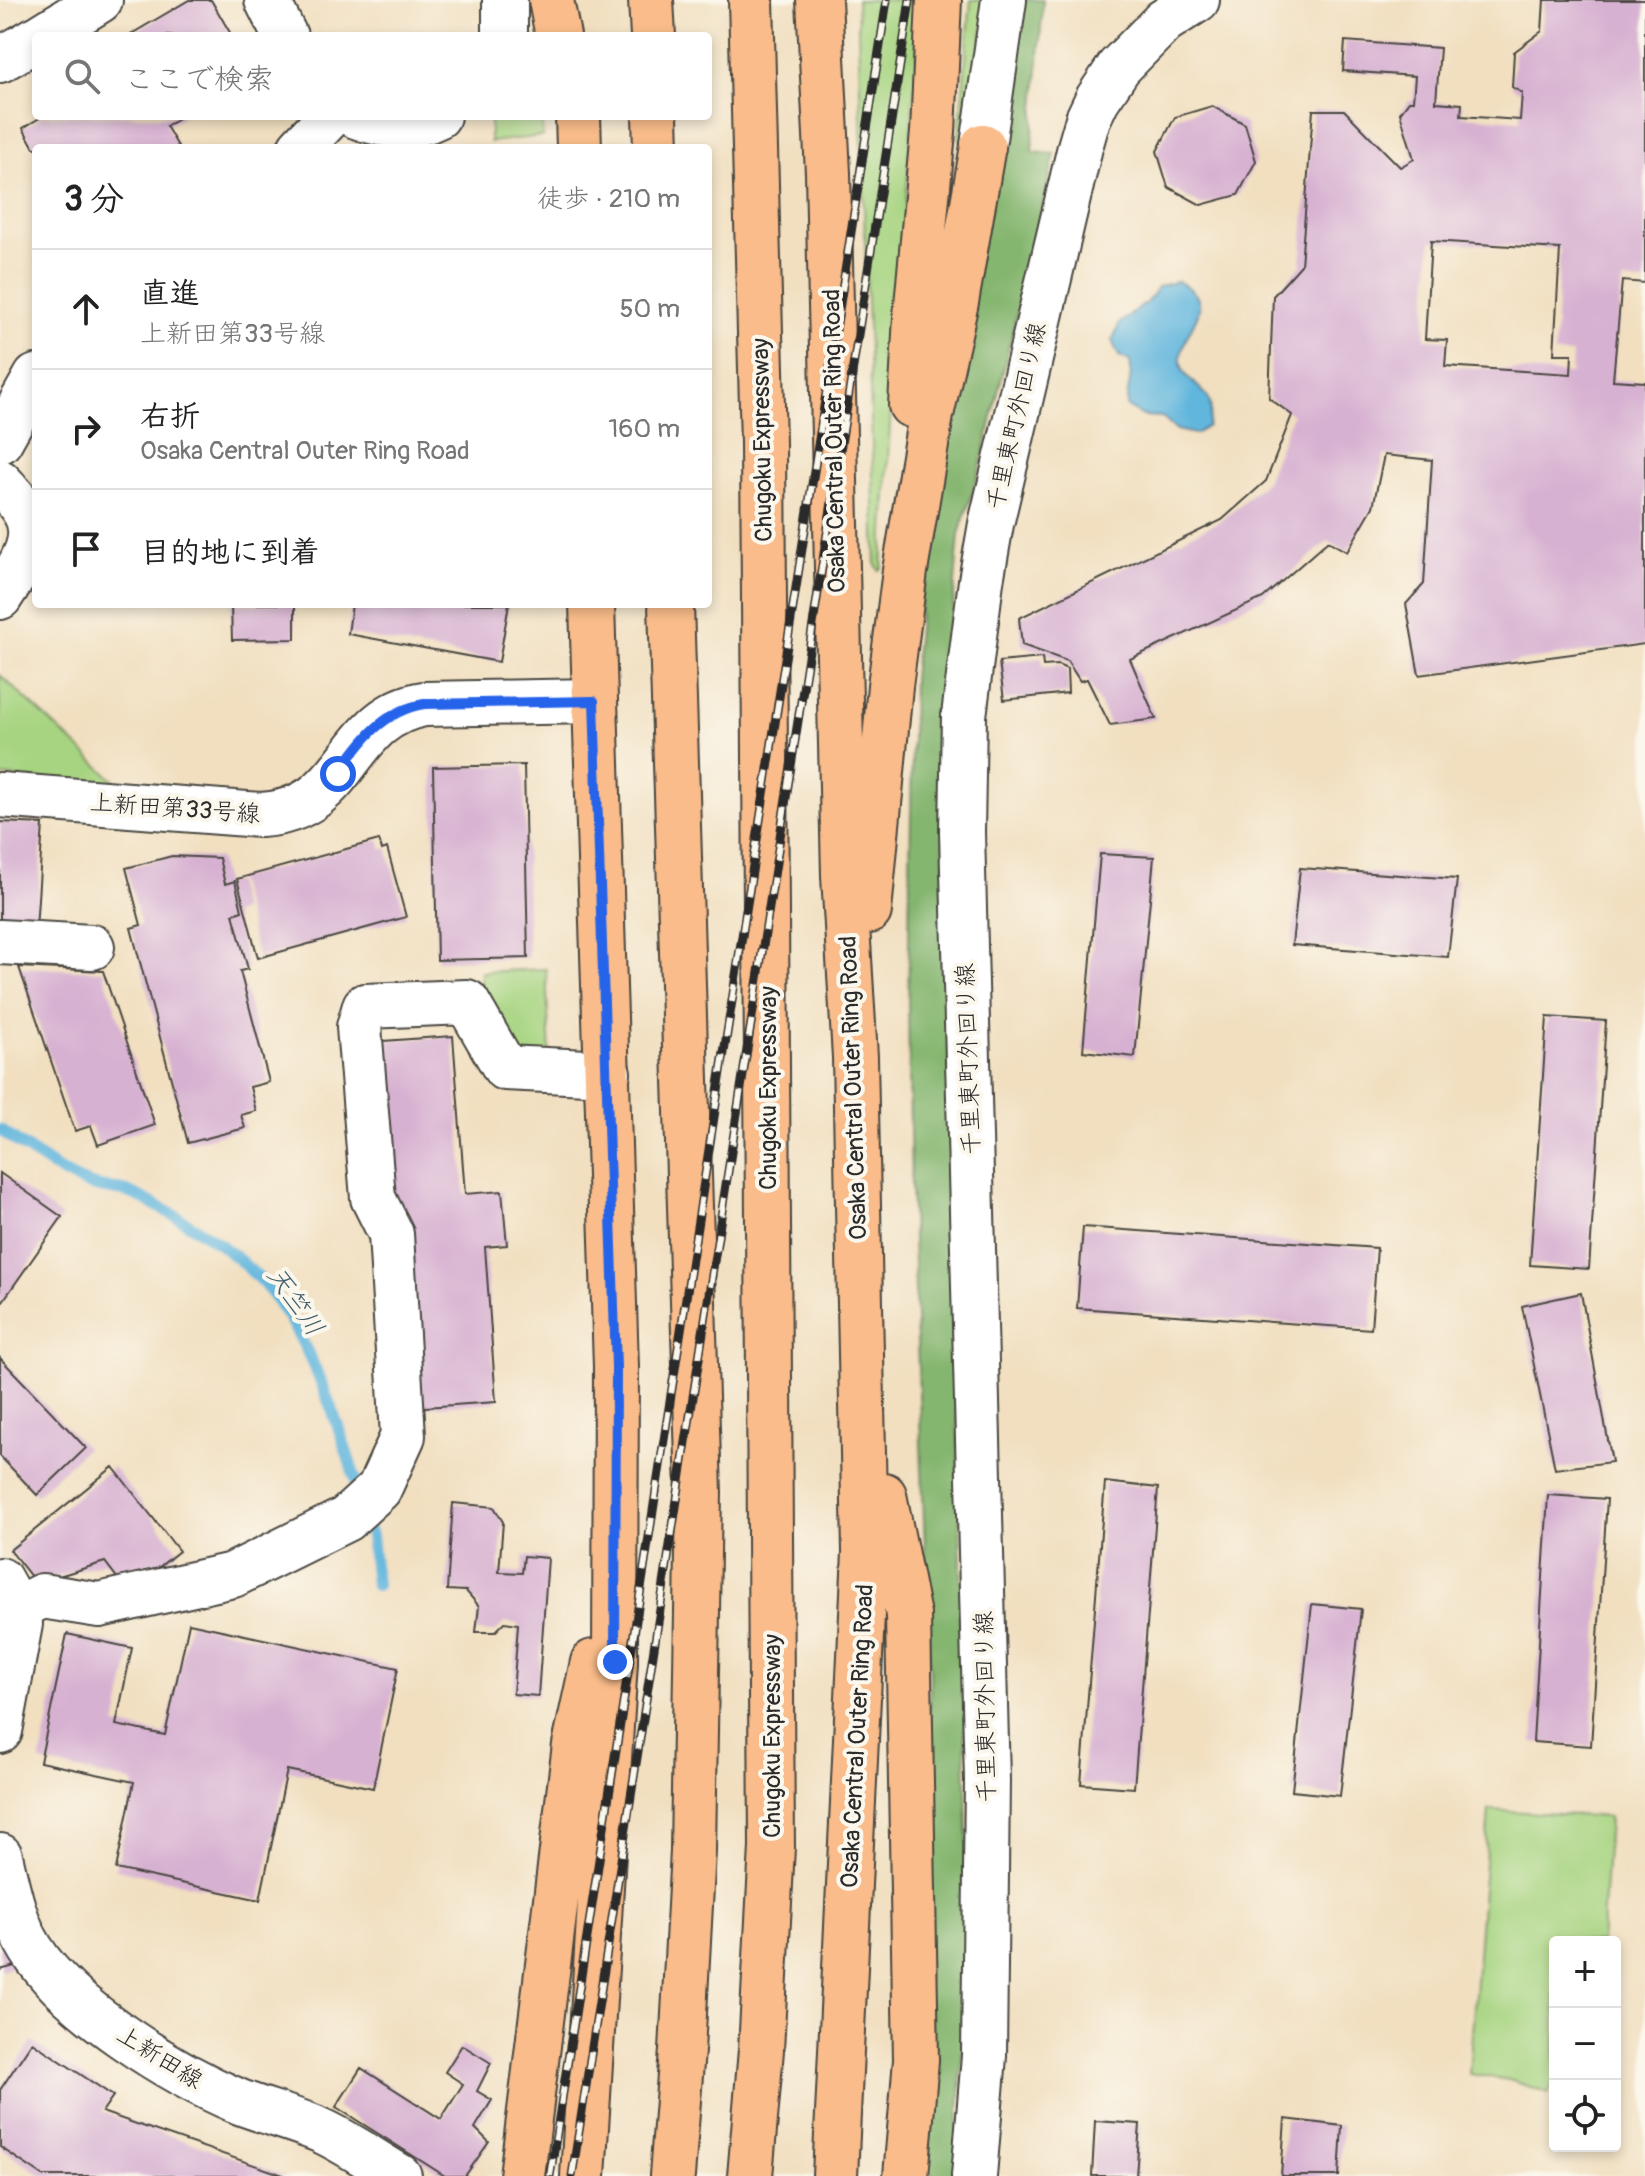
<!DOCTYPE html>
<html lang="ja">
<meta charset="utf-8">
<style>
:root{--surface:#fff;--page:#f2f2f2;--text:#222;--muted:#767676;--line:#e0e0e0}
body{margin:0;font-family:Pangolin,"Klee One",sans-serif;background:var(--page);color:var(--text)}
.controls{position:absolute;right:24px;bottom:24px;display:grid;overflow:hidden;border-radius:8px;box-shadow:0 4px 12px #0003}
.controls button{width:72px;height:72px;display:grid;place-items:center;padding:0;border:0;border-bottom:2px solid var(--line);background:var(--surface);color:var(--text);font:40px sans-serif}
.stop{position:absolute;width:24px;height:24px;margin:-18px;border:6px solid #2563eb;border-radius:50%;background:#fff}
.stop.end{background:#2563eb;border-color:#fff;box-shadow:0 2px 8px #0008}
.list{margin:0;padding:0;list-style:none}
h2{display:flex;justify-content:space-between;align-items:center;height:104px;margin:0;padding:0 32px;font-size:34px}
h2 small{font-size:26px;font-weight:400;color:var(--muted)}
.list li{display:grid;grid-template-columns:52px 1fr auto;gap:24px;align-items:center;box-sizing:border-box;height:120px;padding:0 32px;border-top:2px solid var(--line)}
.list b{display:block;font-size:30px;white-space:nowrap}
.list p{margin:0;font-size:26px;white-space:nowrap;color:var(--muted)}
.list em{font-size:26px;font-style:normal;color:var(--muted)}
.icon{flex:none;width:44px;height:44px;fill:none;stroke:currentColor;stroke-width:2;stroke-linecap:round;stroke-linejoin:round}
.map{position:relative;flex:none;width:1645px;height:2176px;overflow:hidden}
.search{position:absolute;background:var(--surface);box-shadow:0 4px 12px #0003;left:32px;top:32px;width:680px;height:88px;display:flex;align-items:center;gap:20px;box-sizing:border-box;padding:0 28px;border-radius:8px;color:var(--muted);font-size:30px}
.panel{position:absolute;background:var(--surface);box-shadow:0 4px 12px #0003;left:32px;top:144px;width:680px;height:464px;border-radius:8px}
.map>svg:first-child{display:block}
.green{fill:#a7d481;stroke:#698056;stroke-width:2}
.forest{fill:#85b66f;stroke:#58704d;stroke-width:2}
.water{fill:#60b6dd;stroke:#467084;stroke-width:2}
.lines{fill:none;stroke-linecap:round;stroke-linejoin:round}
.stream{stroke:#60b6dd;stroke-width:12}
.building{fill:#d7b1d1;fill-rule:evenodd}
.minor-casing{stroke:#494641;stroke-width:48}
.major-casing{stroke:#494641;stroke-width:48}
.highway-casing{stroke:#494641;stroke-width:48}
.minor{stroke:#fff;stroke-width:44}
.major{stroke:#f9bc8a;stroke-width:44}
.highway{stroke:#f9bc8a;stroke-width:44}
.rail-casing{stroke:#2b2b2b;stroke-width:9}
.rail{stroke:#fbf7ec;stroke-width:6;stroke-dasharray:18;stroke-linecap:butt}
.route{stroke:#2563eb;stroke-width:10}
.labels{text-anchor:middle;stroke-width:8;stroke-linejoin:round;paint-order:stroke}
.street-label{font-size:24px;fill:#2b2b2b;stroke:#fbf7ec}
.water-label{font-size:26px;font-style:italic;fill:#3e5c69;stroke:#fbf7ec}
</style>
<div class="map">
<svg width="1645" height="2176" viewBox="0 0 1645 2176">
<rect width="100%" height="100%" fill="#fbf7ec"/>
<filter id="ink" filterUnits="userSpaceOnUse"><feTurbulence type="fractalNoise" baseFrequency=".0125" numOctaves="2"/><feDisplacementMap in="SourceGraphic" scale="16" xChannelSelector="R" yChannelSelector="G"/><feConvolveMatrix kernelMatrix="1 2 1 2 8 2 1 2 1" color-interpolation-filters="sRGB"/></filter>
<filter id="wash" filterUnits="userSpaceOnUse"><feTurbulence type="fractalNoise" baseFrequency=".006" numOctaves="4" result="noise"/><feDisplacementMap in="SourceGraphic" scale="32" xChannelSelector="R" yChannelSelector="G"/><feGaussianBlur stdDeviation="1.8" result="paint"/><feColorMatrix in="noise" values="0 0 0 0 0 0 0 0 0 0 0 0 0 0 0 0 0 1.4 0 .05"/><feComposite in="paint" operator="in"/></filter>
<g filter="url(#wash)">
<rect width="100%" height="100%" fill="#f1dfc0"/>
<path class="green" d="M857,0h64l-28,370 -11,198 -3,2 -3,-5z
M971,0h17l-25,143 -3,-1 -1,-4z
M490,116h51l2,20 -53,6z
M0,675l120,111 -120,-10z
M546,969l4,86 -38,2 -31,-61v-24z
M1489,1810l120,7 -8,125h-46v135l-6,16 -40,-13 -40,-6z"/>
<path class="forest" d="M1022,0h21l-11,152 23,2 -75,314 -21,66 -17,208 27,1175 -13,259h-31l5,-500 -19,-488 -3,-181 5,-328 15,-152z"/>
<path class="water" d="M1177,281c46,22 7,44 4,75 -3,34 41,25 27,70l-13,8 -18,-4 -15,-13 -19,-1 -16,-9c-1,-18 7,-30 3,-46l-11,-5 -7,-15 8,-18 26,-20 12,-16z"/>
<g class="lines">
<path class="stream" d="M0,1130c27,18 57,43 88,54 16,6 32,4 48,11 47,24 93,50 129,90 44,50 77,147 95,211
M364,1514l7,22 5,49"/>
</g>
<g id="blocks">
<path class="building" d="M189,0h22l21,36h-104z
M1544,0h101v283l-23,-2 -9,99 32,2v262l-226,31 -13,-71 18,-20 8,-124 -48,-5 -11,52 -26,45 -19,-11 -65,57 -133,61 26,60 -46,6 -23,-46 -7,2 -13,-20 -45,-16 -3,-27 203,-98 44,-39 26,-66 -23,-17 4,-102 28,-31 12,-155h31l56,57 14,-8 -14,-46 9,-12h4l2,-25 -72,-5 2,-30 95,7 -4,54 26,2 -1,12 59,4 2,-27 -10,-6 2,-35 28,-21zM1431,241l129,8 -6,105h18l-1,20 -126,-8 2,-26 -22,-1z
M1212,106l33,18 11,37 -18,34 -37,10 -33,-18 -11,-36 18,-34z
M43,116h141l-18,10 13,22h-145l-11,-20z
M231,604h64v35l-63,1z
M352,604h157l-10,58 -151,-28z
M1042,658l1,8 15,-1 9,4 1,24 -64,7 -5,-38z
M524,765l4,193 -91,2 -4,-193z
M0,822l43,2 -7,105 -36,-3z
M379,840l3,10 5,-2 19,69 -148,41 -21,-79z
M1100,854l54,3 -19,200 -52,-6z
M172,856l47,2 6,26 10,-3 7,30 -9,3 15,55 -8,2 29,111 -19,5 6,24 -15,4 4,13 -57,15 -57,-215 10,-3 -15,-57z
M1300,868l157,11 -9,78 -156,-12z
M19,967l84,4 52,154 -57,20 -7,-19 -16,5z
M1547,1017l59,4 -17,248 -59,-4z
M453,1036l12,158 37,-3 5,54 -22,2 11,155 -85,6 -42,-366z
M0,1173l62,44 -62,88z
M1083,1227l294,21 -6,81 -294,-21z
M1581,1293l31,169 -57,7 -33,-163z
M0,1358l86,90 -49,47 -37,-39z
M113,1467l66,84 -51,41 -23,-30 -69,21 -26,-33z
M1105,1482l53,6 -24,300 -53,-4z
M1548,1495l59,4 -16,247 -58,-4z
M453,1503l41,4 9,15 -4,50 23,1 2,-17 24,2 -10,138 -25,-2 5,-70 -13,-2 -10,10h-19l3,-26 -13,-15 -19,-1z
M1312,1604l49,5 -21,187 -48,-5z
M189,1623l209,45 -25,120 -86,-18 -27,130 -144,-31 18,-87 -94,-20 27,-128 65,14 -16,77 49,10z
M0,1917l15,49 -15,4z
M32,2042l81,54 -11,16 184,64h-243l-43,-29v-57z
M462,2045l29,18 -14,28 15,9 -17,28 14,14 -24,34h-20l-109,-69 25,-39 80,51 22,-35 -18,-12z
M1285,2119l57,7 -3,50h-58z
M1095,2121l45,3 -4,52h-44z"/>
</g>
</g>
<g filter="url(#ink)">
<use href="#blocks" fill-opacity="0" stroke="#494641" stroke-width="2"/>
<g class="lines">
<g class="minor-casing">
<path id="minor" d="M267,0l18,36
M505,0v36
M42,36l58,-36
M0,60l36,-21
M356,116c28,11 55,14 82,0
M983,146l21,-146
M300,148l30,-32
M0,441l36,-64
M0,482c8,9 18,19 24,29 19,29 -9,62 -24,86
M0,795l260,20c93,-5 82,-97 164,-111l170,-3
M0,942l92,5
M0,1580l16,29 4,15 -20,107
M16,1609l26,-13 57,9 134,-30 113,-56 33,-30 24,-53 -12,-202 -18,-36 -14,-171 6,-21 102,-4 38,66 103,5
M0,1856c7,30 14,66 31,93 38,61 142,125 209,153 26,10 54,17 80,28 27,12 53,31 79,46
M974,2176l10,-120 3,-276 -25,-948 2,-116 17,-135 10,-57 89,-377 8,-28 9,-19 22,-33 45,-46 33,-21"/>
</g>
<g class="major-casing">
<path id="major" d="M551,0l7,36
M819,0l9,173 16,703 11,181 10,495 -30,624
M578,116l1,32
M911,405l5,-89 17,-184 6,-132
M869,911l21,-225 15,-115 26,-156 25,-113 27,-156
M884,1495l24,120 8,445 -10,116
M522,2176l53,-431 18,-83
M583,2176l32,-514 1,-295 -24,-763"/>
</g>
<g class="highway-casing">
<path id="highway" d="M651,0l2,36
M655,116l1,32
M671,604l28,888 -6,359 -11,199 -10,126
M750,2176l11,-126 11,-203 -9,-1404 -12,-443"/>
</g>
<use href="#minor" class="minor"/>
<use href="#major" class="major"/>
<use href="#highway" class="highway"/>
<g class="rail-casing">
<path id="rail" d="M550,2176l337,-2176
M572,2176l338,-2176"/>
</g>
<use href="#rail" class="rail"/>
</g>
</g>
<g class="lines" filter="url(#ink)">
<path class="route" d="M338,774c23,-32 44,-63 86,-70l170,-3 22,666 -1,295"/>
</g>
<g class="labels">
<g class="street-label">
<text transform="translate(1016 416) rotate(-77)" y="8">千里東町外回り線</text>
<text transform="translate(762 440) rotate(-91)" y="8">Chugoku Expressway</text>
<text transform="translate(834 441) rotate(-91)" y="8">Osaka Central Outer Ring Road</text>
<text transform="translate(175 808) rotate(4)" y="8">上新田第33号線</text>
<text transform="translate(968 1059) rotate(-92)" y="8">千里東町外回り線</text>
<text transform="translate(768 1088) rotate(-90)" y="8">Chugoku Expressway</text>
<text transform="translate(853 1088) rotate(-92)" y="8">Osaka Central Outer Ring Road</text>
<text transform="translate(985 1707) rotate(-91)" y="8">千里東町外回り線</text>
<text transform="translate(772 1736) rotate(-90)" y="8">Chugoku Expressway</text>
<text transform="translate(857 1736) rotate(-87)" y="8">Osaka Central Outer Ring Road</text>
<text transform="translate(160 2057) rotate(32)" y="8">上新田線</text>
</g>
<g class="water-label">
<text transform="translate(296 1301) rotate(55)" y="9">天竺川</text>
</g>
</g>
</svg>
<div class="controls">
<button>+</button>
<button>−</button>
<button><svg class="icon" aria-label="locate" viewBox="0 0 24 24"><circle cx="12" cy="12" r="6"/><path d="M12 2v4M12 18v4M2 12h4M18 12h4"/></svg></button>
</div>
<div class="stop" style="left:338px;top:774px"></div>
<div class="stop end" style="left:615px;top:1662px"></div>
<div class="search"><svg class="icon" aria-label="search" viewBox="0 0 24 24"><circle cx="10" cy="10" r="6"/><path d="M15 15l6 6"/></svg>ここで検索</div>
<section class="panel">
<h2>3 分<small>徒歩 · 210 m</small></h2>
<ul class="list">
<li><svg class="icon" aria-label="ahead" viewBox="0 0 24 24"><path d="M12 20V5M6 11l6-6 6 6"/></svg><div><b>直進</b><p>上新田第33号線</p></div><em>50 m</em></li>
<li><svg class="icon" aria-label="right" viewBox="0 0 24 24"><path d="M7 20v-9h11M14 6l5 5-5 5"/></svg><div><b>右折</b><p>Osaka Central Outer Ring Road</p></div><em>160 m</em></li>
<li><svg class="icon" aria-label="arrive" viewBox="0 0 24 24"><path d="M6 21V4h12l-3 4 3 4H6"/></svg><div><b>目的地に到着</b></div></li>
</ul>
</section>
</div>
